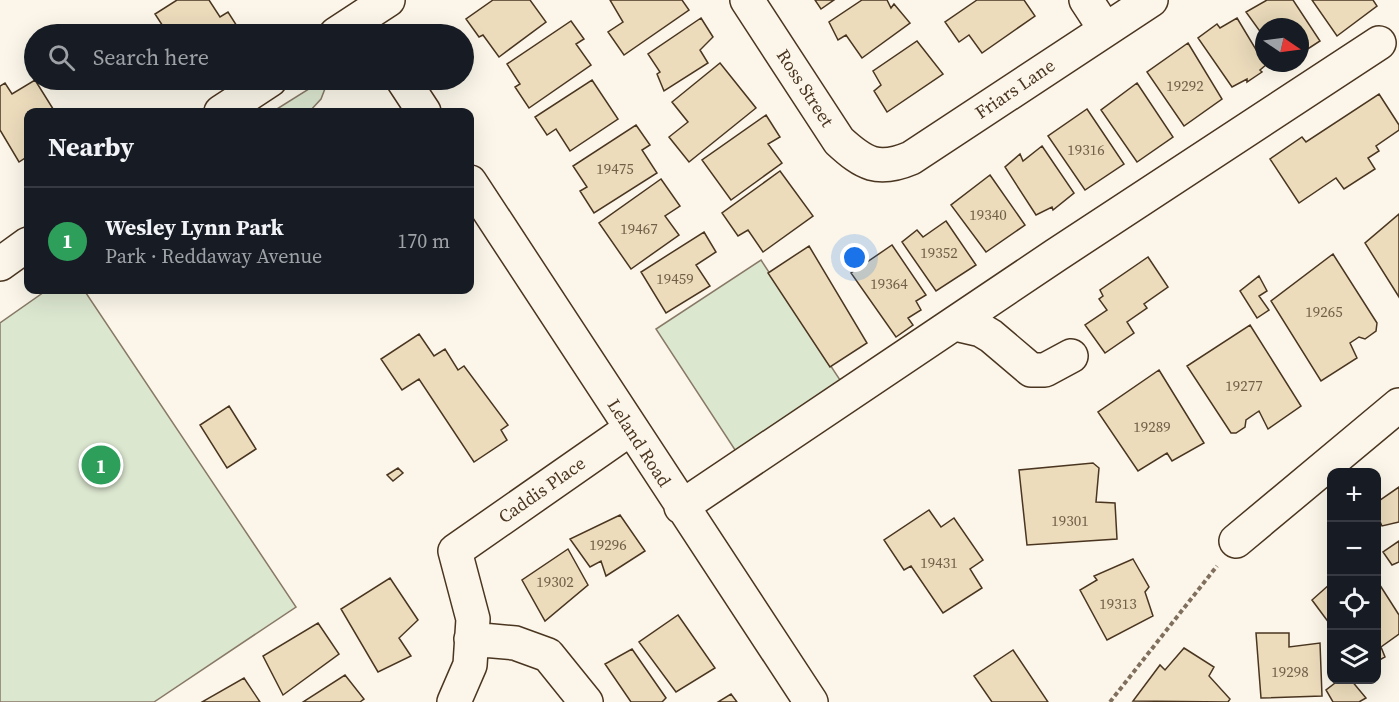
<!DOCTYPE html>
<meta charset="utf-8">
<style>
:root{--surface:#171b24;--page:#242831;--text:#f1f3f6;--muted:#9ea1a6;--line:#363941;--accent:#1a73e8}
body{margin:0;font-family:"Source Serif 4",serif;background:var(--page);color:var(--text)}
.controls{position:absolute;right:18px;bottom:18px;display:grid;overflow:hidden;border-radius:12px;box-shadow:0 6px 24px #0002}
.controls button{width:54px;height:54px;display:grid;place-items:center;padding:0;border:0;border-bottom:2px solid var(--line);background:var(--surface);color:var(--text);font:30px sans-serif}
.compass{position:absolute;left:1255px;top:18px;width:54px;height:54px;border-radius:50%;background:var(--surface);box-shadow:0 6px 24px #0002;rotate:103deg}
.you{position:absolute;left:855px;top:258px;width:21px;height:21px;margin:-15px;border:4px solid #fff;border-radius:50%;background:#1a73e8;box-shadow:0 0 0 9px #1a73e833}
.badge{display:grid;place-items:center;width:39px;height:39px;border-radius:50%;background:var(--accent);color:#fff;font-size:20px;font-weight:700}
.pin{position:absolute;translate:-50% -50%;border:3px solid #fff;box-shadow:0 2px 6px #0006}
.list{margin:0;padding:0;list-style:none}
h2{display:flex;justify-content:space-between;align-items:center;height:78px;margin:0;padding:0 24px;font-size:26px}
h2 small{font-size:20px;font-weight:400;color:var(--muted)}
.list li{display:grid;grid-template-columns:39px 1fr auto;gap:18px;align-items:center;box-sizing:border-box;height:108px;padding:0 24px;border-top:2px solid var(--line)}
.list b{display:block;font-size:22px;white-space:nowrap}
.list p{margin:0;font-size:20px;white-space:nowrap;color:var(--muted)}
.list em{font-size:20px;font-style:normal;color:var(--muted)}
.icon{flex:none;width:33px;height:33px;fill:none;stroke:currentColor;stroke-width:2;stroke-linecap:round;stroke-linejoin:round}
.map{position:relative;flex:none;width:1399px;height:702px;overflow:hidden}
.search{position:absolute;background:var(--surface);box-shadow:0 6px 24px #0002;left:24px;top:24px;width:450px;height:66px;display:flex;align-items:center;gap:15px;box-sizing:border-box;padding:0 21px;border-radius:33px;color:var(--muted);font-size:22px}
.panel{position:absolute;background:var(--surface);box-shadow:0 6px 24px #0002;left:24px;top:108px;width:450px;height:186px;border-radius:12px}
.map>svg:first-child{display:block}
.green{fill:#dce7d0;stroke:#887966;stroke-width:1.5}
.building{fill:#ecdcbc;stroke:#4a3520;stroke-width:1.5}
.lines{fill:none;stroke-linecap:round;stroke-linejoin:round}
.minor-casing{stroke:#4a3520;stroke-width:36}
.path{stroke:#7f6f5c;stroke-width:4;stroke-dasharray:4.5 3;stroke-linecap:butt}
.minor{stroke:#fbf6e9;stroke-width:33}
.labels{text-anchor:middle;stroke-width:4.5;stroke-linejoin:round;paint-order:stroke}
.number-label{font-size:15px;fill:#725f47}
.street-label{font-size:18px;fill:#4a3520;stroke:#fbf6e9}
</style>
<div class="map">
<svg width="1399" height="702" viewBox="0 0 1399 702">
<rect width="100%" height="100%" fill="#fbf6e9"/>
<path class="green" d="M323,80l3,6 -5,13 -12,13h-37z
M761,260l83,126 -105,70 -83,-127z
M47,290h37l212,317 -142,95h-154v-379z"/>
<path class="building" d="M177,0h32l11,17 8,-5 14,22h-74l-13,-20z
M493,0h37l16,22 -47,35 -16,-22 -4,2 -13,-18z
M682,0l7,10 -65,45 -16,-23 15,-10 -13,-22z
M815,0h19l-13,9z
M862,0h25l4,8 3,-4 16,19 -48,35 -16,-23 -8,5 -9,-18z
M977,0h47l11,16 -53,37 -13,-18 -10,7 -14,-20z
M1267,0h26l27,41 -20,13v-27h-36v10l-18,-25z
M1312,0h61l4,6 -40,30z
M701,18l12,19 -13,13 8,13 -44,28 -7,-17 3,-2 -12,-18z
M1237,18l27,45 3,1 -7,6 2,2 -15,10v-3l-15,8 -34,-49 19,-14 3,4z
M571,21l13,18 -8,5 15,21 -62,43 -14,-21 5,-3 -13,-20z
M917,41l26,33 -56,38 -13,-21 7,-6 -8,-14z
M1188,43l34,56 -38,27 -37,-54z
M720,63l36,45 -67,54 -20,-25 19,-15 -16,-20z
M35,80l20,32h-27v44l-9,6 -19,-32v-44l5,-3 7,11z
M592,80l26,39 -48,32 -14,-22 -9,6 -12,-18z
M1137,83l36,54 -36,25 -36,-52z
M1379,94l20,31v5l-23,16 3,5 -11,7 7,11 -31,20 -8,-11 -37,25 -29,-44 32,-22 4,5z
M1087,109l37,55 -39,26 -37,-54z
M766,115l14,22 -12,7 14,19 -51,37 -29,-40z
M636,125l14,20 -8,5 15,23 -63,40 -14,-22 7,-4 -14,-21z
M1042,146l32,47 -21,17 -1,-3 -16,8 -31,-48 15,-13 3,7z
M780,171l33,45 -50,36 -15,-22 -10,6 -16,-23z
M990,175l35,50 -39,27 -35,-47z
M661,179l19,27 -15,10 14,19 -48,34 -32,-46z
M1399,214v83l-34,-54z
M946,221l30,44 -40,26 -34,-49 15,-12 6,7z
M704,232l12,20 -20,13 14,21 -44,27 -25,-41z
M892,245l34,50 -10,6 5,9 -13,8 5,7 -17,12 -45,-64z
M809,246l58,97 -37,24 -62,-94z
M1333,254l44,69 -1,8 -11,8 -6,-2 -9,6 7,15 -36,23 -50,-80z
M1148,257l20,30 -24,17 3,4 -20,14 7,11 -29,20 -20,-28 22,-15 -8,-11 4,-3 -3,-6z
M1259,276l8,15 -8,5 10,14 -12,8 -17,-27z
M1250,325l51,81 -33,23 -9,-18 -13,9 -1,7 -9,6h-5l-44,-67z
M419,334l15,22 11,-7 13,21 6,-4 44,59 -7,5 6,10 -33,22 -55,-83 -17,11 -21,-31z
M1159,370l45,73 -32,18 -5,-8 -29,18 -40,-59z
M229,406l27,43 -29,19 -27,-43z
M1093,463l6,5 -3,34 19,1 2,36 -90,6 -8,-75z
M398,468l5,5 -10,8 -6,-6z
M1399,487v35l-17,4 -6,-13v-10z
M929,510l12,17 13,-9 29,42 -13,9 12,19 -39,25 -32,-47 -7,4 -20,-30z
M620,515l25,36 -39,25 -5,-15 -11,6 -20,-28z
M1399,541v21l-7,3 -9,-13z
M568,549l20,36 -43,36 -23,-41z
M1133,559l16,28 -4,5 8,24 -46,24 -27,-50 17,-10 -3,-4z
M390,578l28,42 -19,18 12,18 -33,16 -37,-63z
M1376,579l23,36v19l-18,13 4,10 -9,5z
M1330,584l2,2v41l-20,-27z
M678,615l37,53 -39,24 -37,-50z
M318,623l21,31 -56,41 -20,-39z
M1256,633h33v14l31,-4 2,53 -61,2z
M1184,648l30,19 -5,9 21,23 -2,3 -95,-1 27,-36 5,5z
M632,649l34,49 -4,4h-31l-26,-38z
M1013,650l35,52h-56l-18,-26z
M345,675l19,24 -4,3h-57z
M244,678l16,24h-58z
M1339,680h12l15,18 -7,4h-26l-7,-12z
M731,694l6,8h-19z"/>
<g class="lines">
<g class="minor-casing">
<path id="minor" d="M747,0l92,141c25,23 39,31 72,17l240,-158
M1086,0l19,29
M336,34l52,-34
M403,80l21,32
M221,112l49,-32
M470,182l341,520
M0,264l28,-20
M955,324l26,6 10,6 40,34h14l26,-14
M681,507l375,-252 323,-212
M1236,541l163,-136
M471,639l44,4 33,12 38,47
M454,702l16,-37 3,-46 -18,-68 175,-122"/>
</g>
<path class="path" d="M1110,702l107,-136"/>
<use href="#minor" class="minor"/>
</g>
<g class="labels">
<g class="number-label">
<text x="1185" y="91">19292</text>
<text x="1086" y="155">19316</text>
<text x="615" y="174">19475</text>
<text x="988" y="220">19340</text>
<text x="639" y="234">19467</text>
<text x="939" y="258">19352</text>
<text x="675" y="284">19459</text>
<text x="889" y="289">19364</text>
<text x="1324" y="317">19265</text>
<text x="1244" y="391">19277</text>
<text x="1152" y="432">19289</text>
<text x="1070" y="526">19301</text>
<text x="608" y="550">19296</text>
<text x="939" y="568">19431</text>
<text x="555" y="587">19302</text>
<text x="1118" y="609">19313</text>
<text x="1290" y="677">19298</text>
</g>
<g class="street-label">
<text transform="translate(805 88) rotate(57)" y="6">Ross Street</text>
<text transform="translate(1015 89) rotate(-34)" y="6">Friars Lane</text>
<text transform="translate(639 443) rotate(57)" y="6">Leland Road</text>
<text transform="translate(542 490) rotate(-35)" y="6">Caddis Place</text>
</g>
</g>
</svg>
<div class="controls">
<button>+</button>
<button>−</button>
<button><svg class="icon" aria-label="locate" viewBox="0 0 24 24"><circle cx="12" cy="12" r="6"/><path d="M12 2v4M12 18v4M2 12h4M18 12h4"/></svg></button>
<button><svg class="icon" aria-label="layers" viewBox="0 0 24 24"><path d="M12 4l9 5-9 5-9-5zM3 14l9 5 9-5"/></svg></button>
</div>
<svg class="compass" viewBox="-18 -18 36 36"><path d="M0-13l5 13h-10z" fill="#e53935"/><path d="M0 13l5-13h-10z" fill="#9ea1a6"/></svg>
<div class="you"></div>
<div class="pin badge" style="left:101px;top:465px;background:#2e9e5b">1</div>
<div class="search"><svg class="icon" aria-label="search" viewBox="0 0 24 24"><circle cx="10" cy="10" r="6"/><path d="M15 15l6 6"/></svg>Search here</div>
<section class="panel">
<h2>Nearby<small></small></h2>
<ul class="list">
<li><span class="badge" style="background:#2e9e5b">1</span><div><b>Wesley Lynn Park</b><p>Park · Reddaway Avenue</p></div><em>170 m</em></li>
</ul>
</section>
</div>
